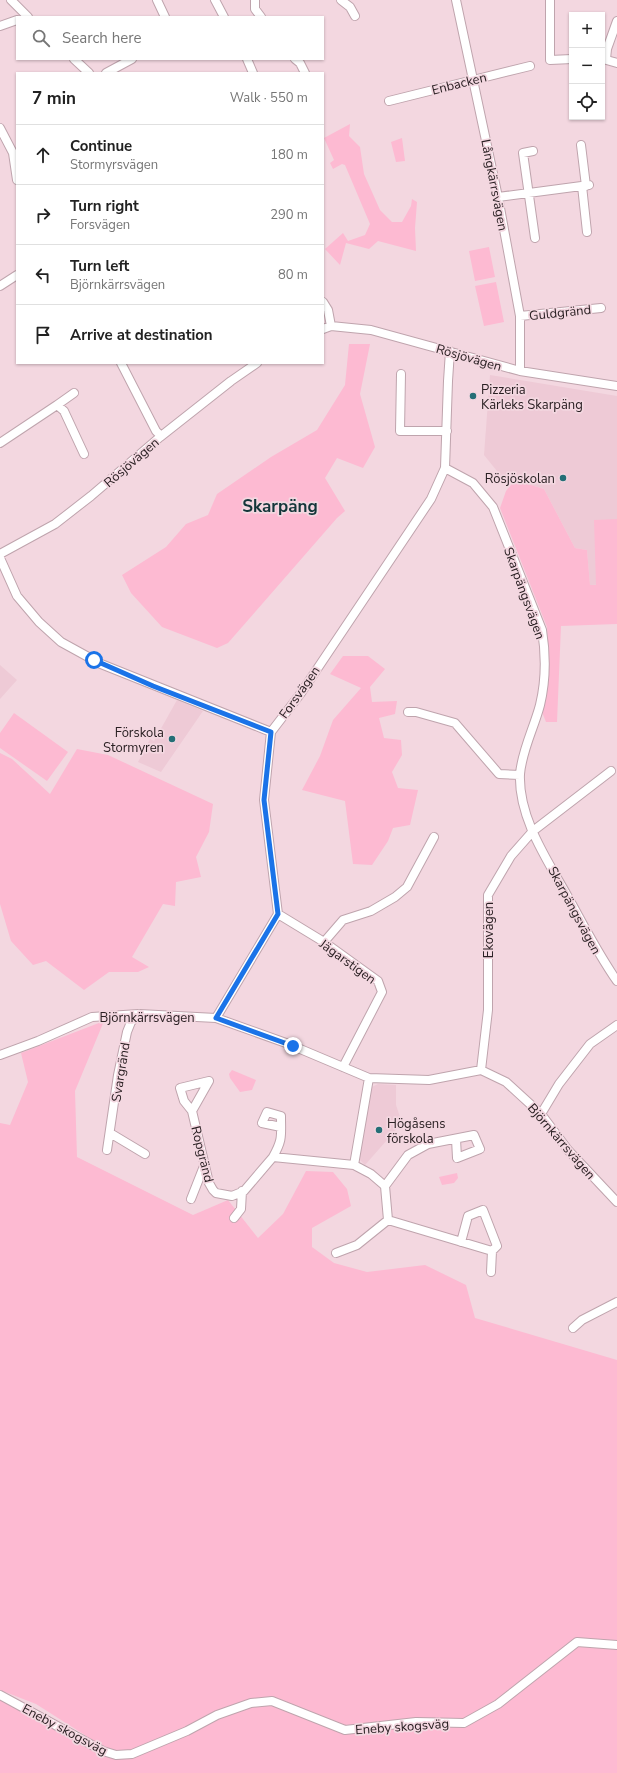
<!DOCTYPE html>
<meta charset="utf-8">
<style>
:root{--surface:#fff;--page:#f2f2f2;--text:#222;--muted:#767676;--line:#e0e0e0}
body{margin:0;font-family:"Nunito Sans",sans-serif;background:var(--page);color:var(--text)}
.controls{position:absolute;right:12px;top:12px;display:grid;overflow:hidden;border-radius:0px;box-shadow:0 1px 3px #0004}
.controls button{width:36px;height:36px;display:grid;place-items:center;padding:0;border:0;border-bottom:1px solid var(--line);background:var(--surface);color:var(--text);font:20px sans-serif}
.stop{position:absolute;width:12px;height:12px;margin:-9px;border:3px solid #1a73e8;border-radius:50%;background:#fff}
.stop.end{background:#1a73e8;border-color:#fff;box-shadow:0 1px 4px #0008}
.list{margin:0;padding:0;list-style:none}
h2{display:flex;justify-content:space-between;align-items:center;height:52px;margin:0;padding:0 16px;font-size:17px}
h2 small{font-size:13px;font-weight:400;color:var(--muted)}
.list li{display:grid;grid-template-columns:26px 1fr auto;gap:12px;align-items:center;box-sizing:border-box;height:60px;padding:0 16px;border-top:1px solid var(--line)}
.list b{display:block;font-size:15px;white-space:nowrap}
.list p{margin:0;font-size:13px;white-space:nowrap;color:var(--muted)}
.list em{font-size:13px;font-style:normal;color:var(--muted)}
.icon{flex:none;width:22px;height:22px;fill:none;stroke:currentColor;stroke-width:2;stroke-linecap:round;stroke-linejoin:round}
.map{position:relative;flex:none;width:617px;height:1773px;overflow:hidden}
.search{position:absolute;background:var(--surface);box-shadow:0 1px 3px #0004;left:16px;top:16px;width:308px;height:44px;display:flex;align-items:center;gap:10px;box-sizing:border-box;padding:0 14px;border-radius:0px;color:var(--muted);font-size:15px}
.panel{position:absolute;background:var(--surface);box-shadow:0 1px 3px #0004;left:16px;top:72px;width:308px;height:292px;border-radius:0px}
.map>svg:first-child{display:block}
.built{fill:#eecad6}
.green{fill:#fdbad2}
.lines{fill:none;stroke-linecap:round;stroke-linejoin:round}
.street-casing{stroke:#bfa4ad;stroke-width:10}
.street{stroke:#fff;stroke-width:8}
.route{stroke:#1a73e8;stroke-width:5}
.poi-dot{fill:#246e76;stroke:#f3d7e0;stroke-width:1.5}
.labels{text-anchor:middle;stroke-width:3.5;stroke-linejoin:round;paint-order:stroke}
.street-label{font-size:13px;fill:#2a2023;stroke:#f3d7e0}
.poi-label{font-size:13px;fill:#2a2023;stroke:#f3d7e0;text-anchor:start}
.district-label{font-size:17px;font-weight:bold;fill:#14363a;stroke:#f3d7e0}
</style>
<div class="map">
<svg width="617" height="1773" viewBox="0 0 617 1773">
<rect width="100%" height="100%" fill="#f3d7e0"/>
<path class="built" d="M490,375l127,21v188l-27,1 -3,-35 -12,-2 -31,-59 -43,-13 -17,-21z
M0,665l17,15 -17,19z
M177,700l26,11 -42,61 -23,-10 12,-23 4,2z
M378,1084l18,1v20l6,18 -37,42 -7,-7 14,-71z"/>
<path class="green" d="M350,124l-1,12 11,11 4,27 16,36 12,12h10l9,-16 1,-7 5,3 -2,26 1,23 -38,-10 -9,8 -23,-6 -6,22 -15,-16 18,-16 5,8 17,-6 5,-11 -25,-59 -3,-1 -9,5 -3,-6 4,-3 -10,-22z
M402,138l3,23 -9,1 -5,-20z
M489,247l6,30 -20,4 -6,-30z
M496,282l8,40 -20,4 -9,-40z
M349,344h21l-10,50 15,53 -12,21 -26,-10 -12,20 20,33 -8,7 -109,125 -11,5 -55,-21 -31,-34 -9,-18 44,-28 20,-23 22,-9 9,-21 54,-37 46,-27 28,-45z
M515,480l29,9 31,59 12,2 3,35h6l-2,-65 23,-1v105l-56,2 -4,96h-11l-4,-10 7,-50 -2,-35 -47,-119 6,-17z
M343,656h25l17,13 -15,18 2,15 25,-1 -2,13 -16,4 5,20 17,2 1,15 -10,17 6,16 20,2 -8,35 -17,3 -5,13 -16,24 -19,-1 -8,-63 -43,-11 18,-34 13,-36 28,-32 -31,-14z
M14,713l54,39 -21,29 -47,-33v-15z
M77,749l31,6 105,49 -4,28 -13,25 5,20 -25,5 -1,24 -12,-2 -31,53 17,10 -11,5h-29l-25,18 -38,-29 -13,4 -22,-24 -11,-37v-151l12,6 38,35z
M104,1021l-29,70 2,66 116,58 35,-15 30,38 25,-24 23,-43 27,1 14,17 4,17 -39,22v19l22,16 33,9 58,-7 41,20 9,33 142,42v413h-617v-75l22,11 71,42 9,-5 -66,-42 -36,-14v-567l10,2 18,-43 -7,-29z
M232,1070l24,10 -4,10 -12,2 -10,-14 -1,-4z
M457,1173l1,5 -4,5 -12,2 -3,-8z"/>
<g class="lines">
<g class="street-casing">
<path id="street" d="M11,0l17,17
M157,0l8,17
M215,0l9,17
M255,0v9l6,8
M341,0l9,7 5,9
M456,0l42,197 22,119v55
M550,0v60l22,-1
M0,26l17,-6
M74,59l15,14
M247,59l6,14
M295,59l5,4 5,10
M603,59l14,4
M606,59l1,-10 10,-28
M106,73l26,-14
M389,101l141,-35
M0,128l13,25 4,27
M581,145l5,41
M533,151l-10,2 12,85
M582,186l5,46
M498,197l91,-12
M0,286l17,-11
M323,302l5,8 3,16
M520,316l81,-8
M323,329l8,-3 40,4 149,41 97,15
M121,363l35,68 5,5
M401,374l-1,57h47
M57,405l17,-12
M0,443l57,-38 7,6 20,43
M445,468l28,15 20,24 49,123c4,25 4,50 -2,75 -6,23 -18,45 -20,69 -2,44 28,87 48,123 16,29 30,57 49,84
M0,554l55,-30 36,-28 69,-59 71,-56 26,-18
M0,558l17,38 22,26 22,20 40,22 170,68
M408,712h8l39,11 44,51 21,1
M278,914l46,28 54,39 4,11 -39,75
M324,942l19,-22 28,-9 24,-14 12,-10 27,-50
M216,1018l62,-104 -14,-114 7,-68 30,-39 130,-194 14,-31 3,-87 2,-30
M0,1055l38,-14 54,-24 47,-3 77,4 70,25 83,35 60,2 52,-10 25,12 35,32 27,36 49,52
M481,1070l7,-60v-115l23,-39 22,-25 78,-60
M192,1111l-8,-10 -4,-13 29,-7 -17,30 17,72 4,7 3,3 16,3 12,-5 29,-34 81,8 17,9 14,12 3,34 -31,25 -21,8
M541,1114l18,-30 31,-40 27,-19
M110,1133l35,21
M107,1150l11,-75 9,-43 4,-10 8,-8
M273,1157c10,-18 8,-21 8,-41l-14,-4 -5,11 19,4
M354,1165l15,-87
M385,1186l23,-31 20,-11 46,-9 6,14 -23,9 -1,-19
M191,1199l13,-33
M234,1218l7,-9 1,-18
M388,1220l104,31 5,-5 -14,-36 -15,6 -7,26
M491,1272l1,-21
M573,1328l9,-8 35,-18
M0,1695l103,56 13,4 16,-1 55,-23 30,-16 34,-12 21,-2 73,29 71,-8 48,1 34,-19 79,-62 40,3"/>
</g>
<use href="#street" class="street"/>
</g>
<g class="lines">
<path class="route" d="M94,660l59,26 118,46 -7,68 14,114 -62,104 77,28"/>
</g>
<g class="poi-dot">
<circle cx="473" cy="396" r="4"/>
<circle cx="563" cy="478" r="4"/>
<circle cx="172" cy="739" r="4"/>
<circle cx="379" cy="1130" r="4"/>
</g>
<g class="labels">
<g class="street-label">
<text transform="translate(459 83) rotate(-14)" y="5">Enbacken</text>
<text transform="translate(495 185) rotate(79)" y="5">Långkärrsvägen</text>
<text transform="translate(560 312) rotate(-6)" y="5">Guldgränd</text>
<text transform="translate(469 357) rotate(16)" y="5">Rösjövägen</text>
<text transform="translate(131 462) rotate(-41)" y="5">Rösjövägen</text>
<text transform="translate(525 593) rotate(70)" y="5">Skarpängsvägen</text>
<text transform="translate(299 692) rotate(-55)" y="5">Forsvägen</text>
<text transform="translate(575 910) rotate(62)" y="5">Skarpängsvägen</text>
<text transform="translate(488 930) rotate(-90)" y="5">Ekovägen</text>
<text transform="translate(348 961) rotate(36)" y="5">Jägarstigen</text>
<text x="147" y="1022">Björnkärrsvägen</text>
<text transform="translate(120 1072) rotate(-81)" y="5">Svargränd</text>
<text transform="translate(562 1141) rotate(49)" y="5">Björnkärrsvägen</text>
<text transform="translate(203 1154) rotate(76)" y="5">Ropgränd</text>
<text transform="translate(402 1726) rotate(-4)" y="5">Eneby skogsväg</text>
<text transform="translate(65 1729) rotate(28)" y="5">Eneby skogsväg</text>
</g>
<g class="poi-label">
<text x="481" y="394">Pizzeria<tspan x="481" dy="15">Kärleks Skarpäng</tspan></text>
<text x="555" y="483" text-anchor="end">Rösjöskolan</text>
<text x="164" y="737" text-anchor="end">Förskola<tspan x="164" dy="15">Stormyren</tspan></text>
<text x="387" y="1128">Högåsens<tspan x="387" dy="15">förskola</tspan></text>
</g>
<g class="district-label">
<text x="280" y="512">Skarpäng</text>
</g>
</g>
</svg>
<div class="controls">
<button>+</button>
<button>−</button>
<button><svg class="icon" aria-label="locate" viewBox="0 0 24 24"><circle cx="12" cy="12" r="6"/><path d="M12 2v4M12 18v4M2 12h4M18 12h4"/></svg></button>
</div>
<div class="stop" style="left:94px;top:660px"></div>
<div class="stop end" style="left:293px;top:1046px"></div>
<div class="search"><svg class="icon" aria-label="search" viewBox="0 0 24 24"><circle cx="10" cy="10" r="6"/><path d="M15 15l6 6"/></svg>Search here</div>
<section class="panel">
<h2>7 min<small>Walk · 550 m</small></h2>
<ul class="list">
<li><svg class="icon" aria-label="ahead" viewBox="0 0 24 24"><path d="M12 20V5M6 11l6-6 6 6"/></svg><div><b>Continue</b><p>Stormyrsvägen</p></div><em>180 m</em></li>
<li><svg class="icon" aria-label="right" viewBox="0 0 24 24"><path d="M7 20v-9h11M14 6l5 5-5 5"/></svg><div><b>Turn right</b><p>Forsvägen</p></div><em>290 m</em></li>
<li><svg class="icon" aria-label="left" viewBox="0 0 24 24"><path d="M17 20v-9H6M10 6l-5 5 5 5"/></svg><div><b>Turn left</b><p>Björnkärrsvägen</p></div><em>80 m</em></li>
<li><svg class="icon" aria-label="arrive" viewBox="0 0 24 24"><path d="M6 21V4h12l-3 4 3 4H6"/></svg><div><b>Arrive at destination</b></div></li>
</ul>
</section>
</div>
